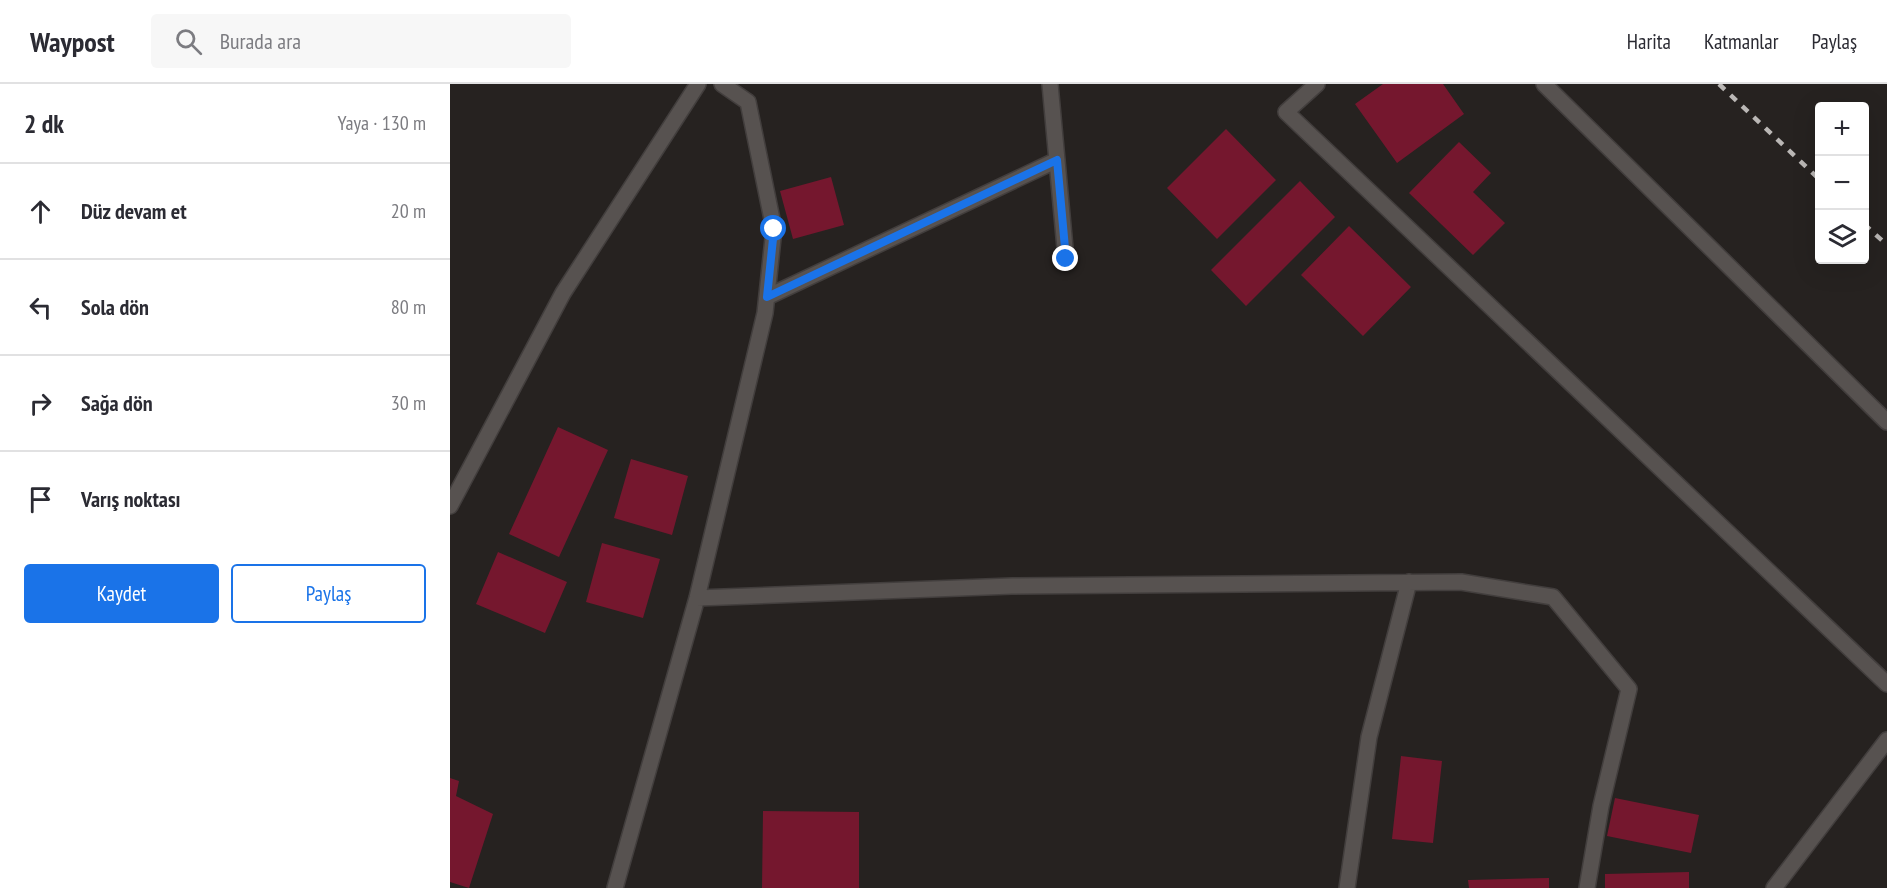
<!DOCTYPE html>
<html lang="tr">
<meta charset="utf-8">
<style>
:root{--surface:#fff;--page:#f7f7f7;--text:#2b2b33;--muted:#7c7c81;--line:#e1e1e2;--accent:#1a73e8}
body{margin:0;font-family:"PT Sans Narrow",sans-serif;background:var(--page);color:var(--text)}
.controls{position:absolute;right:18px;top:18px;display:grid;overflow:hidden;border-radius:6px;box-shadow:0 6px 24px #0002}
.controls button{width:54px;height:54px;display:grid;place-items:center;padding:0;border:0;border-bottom:2px solid var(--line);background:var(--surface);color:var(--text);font:30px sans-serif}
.stop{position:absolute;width:18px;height:18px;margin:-14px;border:4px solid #1a73e8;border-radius:50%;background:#fff}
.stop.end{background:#1a73e8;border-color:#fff;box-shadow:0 2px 6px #0008}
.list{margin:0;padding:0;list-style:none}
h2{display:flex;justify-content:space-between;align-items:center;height:78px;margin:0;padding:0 24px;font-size:26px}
h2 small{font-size:20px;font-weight:400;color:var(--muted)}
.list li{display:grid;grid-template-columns:39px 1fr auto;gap:18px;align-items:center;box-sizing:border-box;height:96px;padding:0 24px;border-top:2px solid var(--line)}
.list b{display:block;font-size:22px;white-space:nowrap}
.list em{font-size:20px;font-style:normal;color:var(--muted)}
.actions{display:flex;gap:12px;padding:18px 24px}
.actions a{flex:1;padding:14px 0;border:2px solid var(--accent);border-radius:6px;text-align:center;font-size:21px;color:var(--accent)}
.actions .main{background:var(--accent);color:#fff}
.icon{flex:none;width:33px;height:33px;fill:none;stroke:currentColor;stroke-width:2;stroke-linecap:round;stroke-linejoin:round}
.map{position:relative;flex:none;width:1437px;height:804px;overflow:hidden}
header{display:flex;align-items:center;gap:36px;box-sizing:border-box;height:84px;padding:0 30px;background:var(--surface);border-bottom:2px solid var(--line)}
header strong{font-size:28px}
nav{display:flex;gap:33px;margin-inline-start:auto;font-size:21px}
.search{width:420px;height:54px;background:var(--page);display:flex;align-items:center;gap:15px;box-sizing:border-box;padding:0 21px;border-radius:6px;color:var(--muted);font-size:22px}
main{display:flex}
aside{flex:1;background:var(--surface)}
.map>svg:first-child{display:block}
.building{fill:#75172e}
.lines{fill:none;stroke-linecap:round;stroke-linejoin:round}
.street-casing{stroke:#423e3d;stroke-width:18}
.secondary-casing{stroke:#423e3d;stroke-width:18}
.street{stroke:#575250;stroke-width:15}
.secondary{stroke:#575250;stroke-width:15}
.rail{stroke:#bab7b5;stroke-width:4.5;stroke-dasharray:8 8;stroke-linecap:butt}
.route{stroke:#1a73e8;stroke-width:8}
</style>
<header>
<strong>Waypost</strong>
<div class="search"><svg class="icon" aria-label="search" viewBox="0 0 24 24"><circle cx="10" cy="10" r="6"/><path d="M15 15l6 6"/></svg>Burada ara</div>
<nav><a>Harita</a><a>Katmanlar</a><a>Paylaş</a></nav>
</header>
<main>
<aside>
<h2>2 dk<small>Yaya · 130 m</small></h2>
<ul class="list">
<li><svg class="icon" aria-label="ahead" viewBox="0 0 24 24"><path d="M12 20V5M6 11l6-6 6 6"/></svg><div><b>Düz devam et</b></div><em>20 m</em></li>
<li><svg class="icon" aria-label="left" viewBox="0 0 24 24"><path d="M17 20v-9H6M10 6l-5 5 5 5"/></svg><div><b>Sola dön</b></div><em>80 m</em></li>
<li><svg class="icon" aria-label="right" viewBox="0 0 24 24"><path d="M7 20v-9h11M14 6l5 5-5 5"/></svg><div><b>Sağa dön</b></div><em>30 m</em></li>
<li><svg class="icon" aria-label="arrive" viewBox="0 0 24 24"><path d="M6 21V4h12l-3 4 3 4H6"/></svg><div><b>Varış noktası</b></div></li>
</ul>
<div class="actions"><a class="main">Kaydet</a><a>Paylaş</a></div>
</aside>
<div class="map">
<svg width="1437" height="804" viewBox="0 0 1437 804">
<rect width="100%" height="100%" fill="#262220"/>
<path class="building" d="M933,0h60l21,30 -67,49 -42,-59z
M776,45l50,51 -59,59 -50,-51z
M1009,58l32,31 -18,19 32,31 -32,32 -64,-62z
M381,93l13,48 -51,14 -13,-48z
M850,97l35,36 -89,89 -35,-36z
M899,142l62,61 -48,49 -62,-61z
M108,343l50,23 -49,107 -50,-23z
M181,375l57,17 -16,59 -58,-17z
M152,459l58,16 -17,59 -57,-16z
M48,468l69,30 -22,51 -69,-29z
M951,672l41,5 -9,82 -41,-4z
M0,694l9,3 -3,15 37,18 -24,74 -19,-6z
M1165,714l84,17 -8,38 -84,-17z
M313,727l96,1v76h-97z
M1239,788v16h-84v-14z
M1099,794v10h-80l-1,-8z"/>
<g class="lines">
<g class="street-casing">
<path id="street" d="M600,0l16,175
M867,0l-31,28 601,572
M1094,0l343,338
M317,213l290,-137
M247,514l315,-12 449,-4 92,15 76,92 -28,117 -14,82
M165,804l82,-290 68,-285 9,-84 -26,-127 -26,-18
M897,804l22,-151 40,-155
M1324,804l113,-148"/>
</g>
<g class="secondary-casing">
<path id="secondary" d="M0,422l113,-213 135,-209"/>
</g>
<use href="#street" class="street"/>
<use href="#secondary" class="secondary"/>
<path class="rail" d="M1269,0l101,96
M1414,140l23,21"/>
</g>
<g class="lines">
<path class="route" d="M324,145l-7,68 290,-137 9,99"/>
</g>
</svg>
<div class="controls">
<button>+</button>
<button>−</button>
<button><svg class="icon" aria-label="layers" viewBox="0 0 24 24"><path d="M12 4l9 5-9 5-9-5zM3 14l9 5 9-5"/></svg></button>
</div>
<div class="stop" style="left:324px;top:145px"></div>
<div class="stop end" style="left:616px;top:175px"></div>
</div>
</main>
